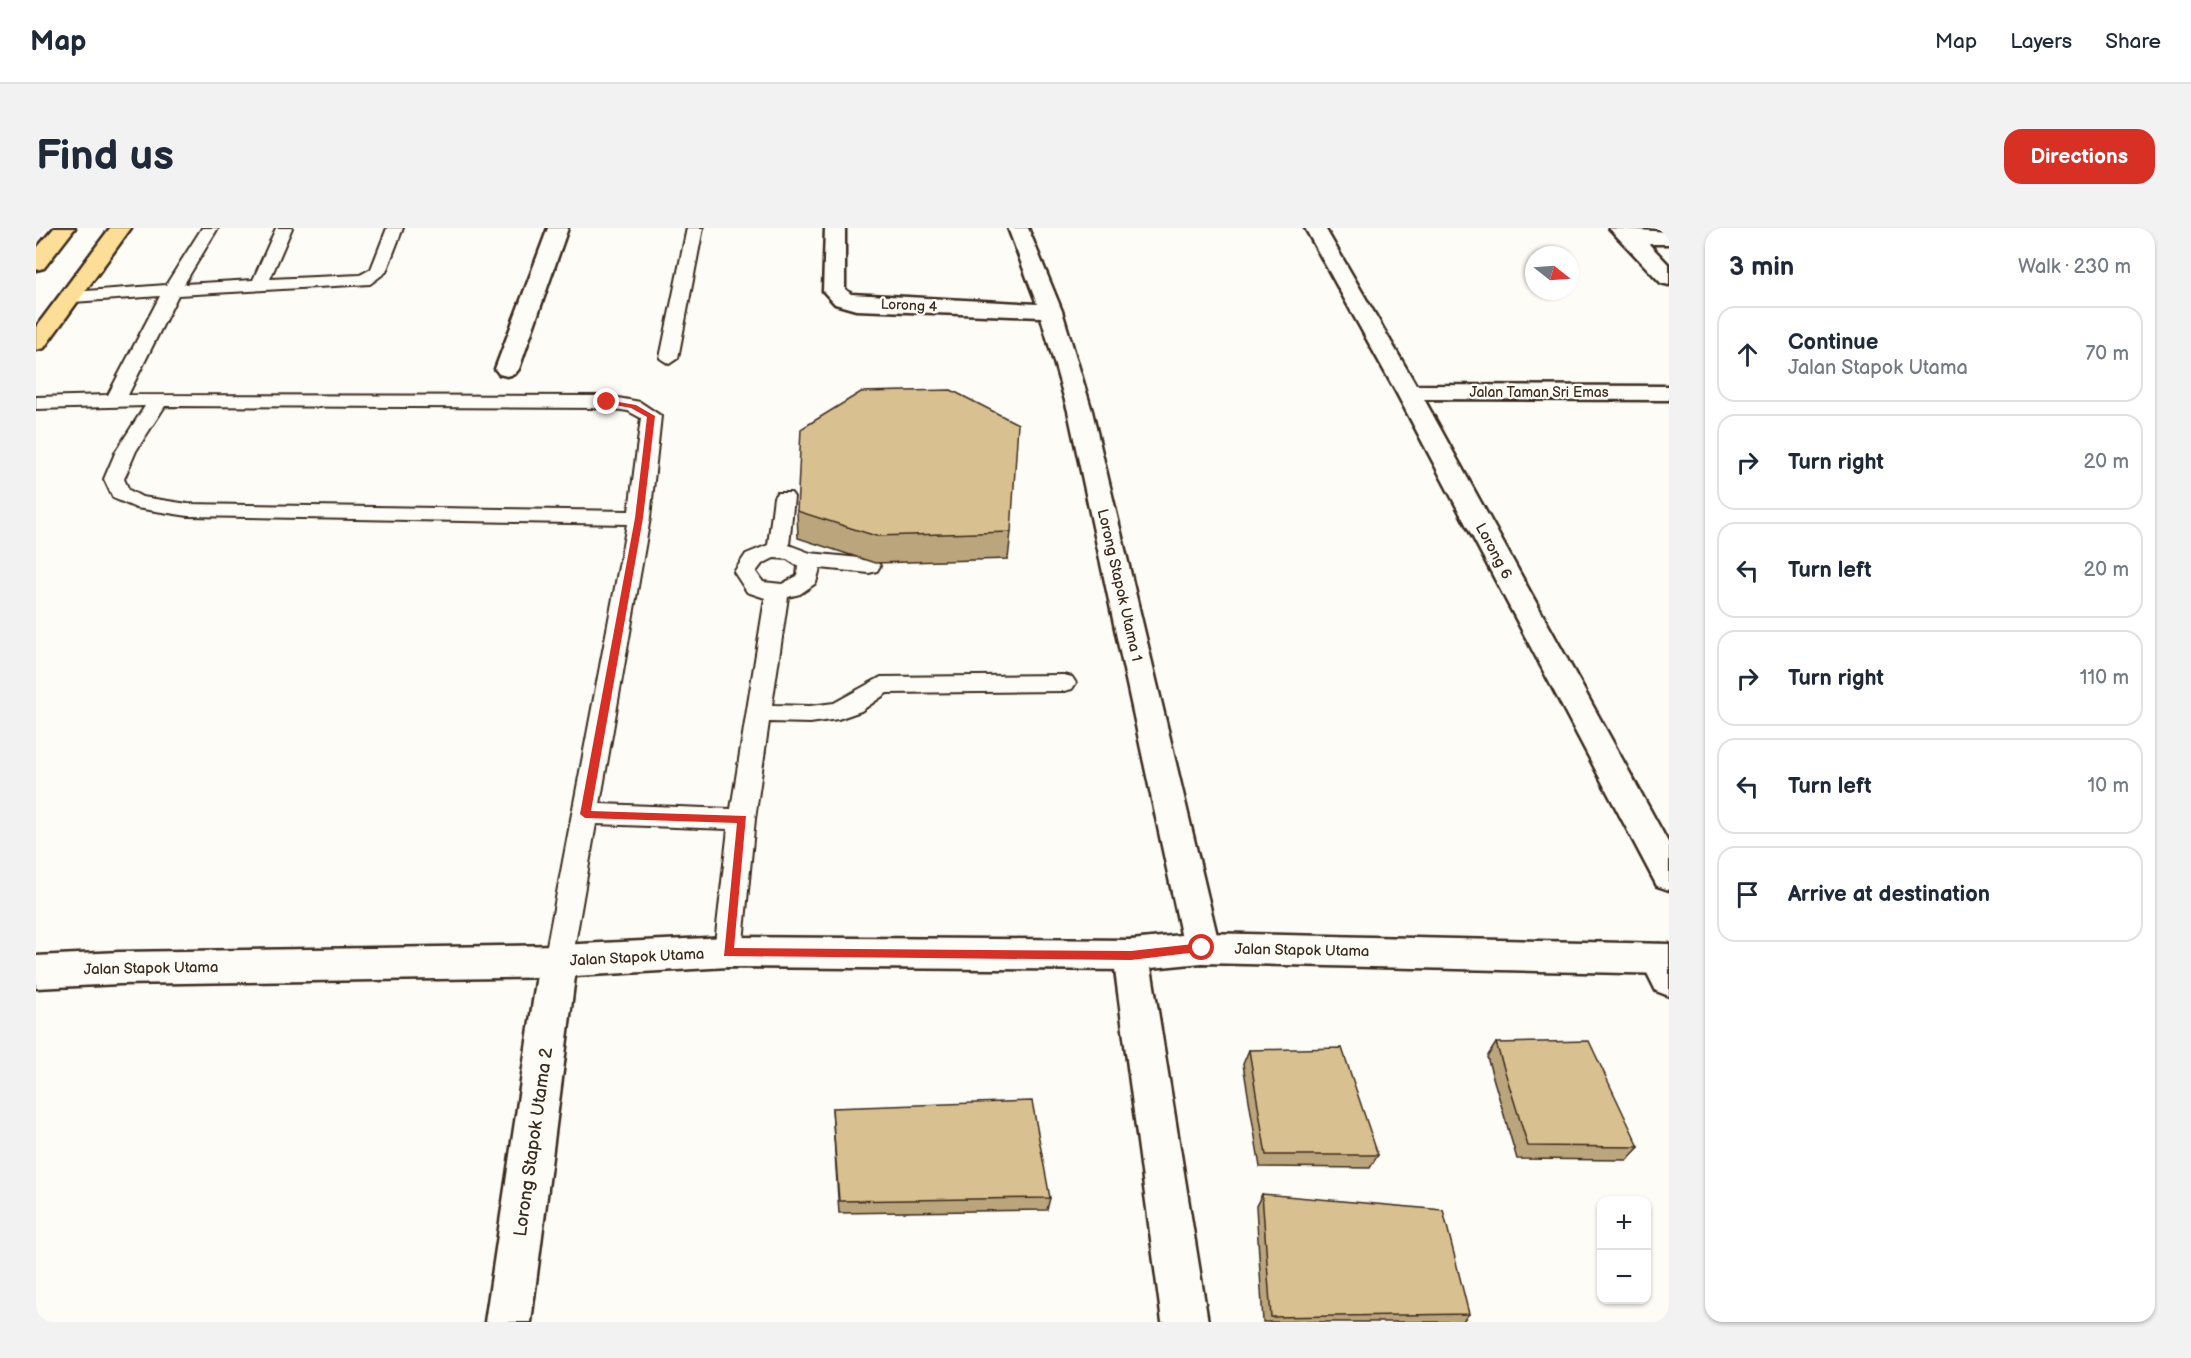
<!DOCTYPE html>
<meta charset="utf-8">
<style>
:root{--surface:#fff;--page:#f2f2f3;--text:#1f2937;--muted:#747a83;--line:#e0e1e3;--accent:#d93025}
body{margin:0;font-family:"Balsamiq Sans",sans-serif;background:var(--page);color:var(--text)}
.controls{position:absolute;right:18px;bottom:18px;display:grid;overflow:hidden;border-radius:12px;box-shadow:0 2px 4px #0004}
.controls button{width:54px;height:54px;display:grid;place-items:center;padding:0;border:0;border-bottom:2px solid var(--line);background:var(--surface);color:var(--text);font:30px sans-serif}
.compass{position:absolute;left:1489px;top:18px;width:54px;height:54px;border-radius:50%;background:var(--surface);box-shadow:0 2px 4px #0004;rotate:107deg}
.stop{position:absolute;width:18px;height:18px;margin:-14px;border:4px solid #d93025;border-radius:50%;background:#fff}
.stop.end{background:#d93025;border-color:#fff;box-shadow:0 2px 6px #0008}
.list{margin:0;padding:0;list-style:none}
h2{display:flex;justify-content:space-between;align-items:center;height:78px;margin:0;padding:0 24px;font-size:26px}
h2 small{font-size:20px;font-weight:400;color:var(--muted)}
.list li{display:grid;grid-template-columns:39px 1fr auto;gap:18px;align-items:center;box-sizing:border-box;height:96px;margin:0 12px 12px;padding:0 12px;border:2px solid var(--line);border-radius:18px}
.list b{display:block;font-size:22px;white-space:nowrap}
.list p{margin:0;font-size:20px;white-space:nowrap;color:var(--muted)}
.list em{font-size:20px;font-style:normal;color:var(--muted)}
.icon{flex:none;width:33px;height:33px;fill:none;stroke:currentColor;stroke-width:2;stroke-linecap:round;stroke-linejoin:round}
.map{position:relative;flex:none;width:1633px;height:1094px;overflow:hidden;border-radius:18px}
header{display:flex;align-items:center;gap:36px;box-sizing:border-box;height:84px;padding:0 30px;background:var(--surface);border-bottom:2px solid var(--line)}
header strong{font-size:28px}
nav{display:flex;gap:33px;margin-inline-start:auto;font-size:21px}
.intro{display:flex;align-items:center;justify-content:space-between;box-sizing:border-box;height:144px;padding:0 36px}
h1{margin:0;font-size:42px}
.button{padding:15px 27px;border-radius:18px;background:var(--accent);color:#fff;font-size:21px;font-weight:700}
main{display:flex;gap:36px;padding:0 36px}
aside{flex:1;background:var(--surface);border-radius:18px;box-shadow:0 2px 4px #0004}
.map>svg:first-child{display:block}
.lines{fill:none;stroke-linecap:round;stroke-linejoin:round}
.lane-casing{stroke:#3b2a1e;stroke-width:4}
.street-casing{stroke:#3b2a1e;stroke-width:5}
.secondary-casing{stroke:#3b2a1e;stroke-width:5}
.highway-casing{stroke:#3b2a1e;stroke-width:5}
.lane{fill:#fdfcf7;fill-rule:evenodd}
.street{fill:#fdfcf7;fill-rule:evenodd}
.secondary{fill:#fdfcf7;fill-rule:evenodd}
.highway{fill:#fdde96;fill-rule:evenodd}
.wall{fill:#bba57c;stroke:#3b2a1e;stroke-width:1.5}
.building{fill:#d9c090;stroke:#3b2a1e;stroke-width:1.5}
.route{fill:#d93025}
.labels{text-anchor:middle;stroke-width:4.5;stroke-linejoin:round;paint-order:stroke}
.far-street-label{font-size:14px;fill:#3b2a1e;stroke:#fdfcf7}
.street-label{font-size:15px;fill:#3b2a1e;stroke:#fdfcf7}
.near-street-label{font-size:18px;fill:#3b2a1e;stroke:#fdfcf7}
</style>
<header>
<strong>Map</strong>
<nav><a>Map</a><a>Layers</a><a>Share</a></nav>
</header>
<div class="intro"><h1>Find us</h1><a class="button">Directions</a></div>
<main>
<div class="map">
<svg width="1633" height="1094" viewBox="0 0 1633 1094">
<rect width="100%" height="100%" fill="#fdfcf7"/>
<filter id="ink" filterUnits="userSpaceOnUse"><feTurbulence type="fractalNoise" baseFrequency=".0167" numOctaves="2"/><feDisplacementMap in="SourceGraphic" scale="12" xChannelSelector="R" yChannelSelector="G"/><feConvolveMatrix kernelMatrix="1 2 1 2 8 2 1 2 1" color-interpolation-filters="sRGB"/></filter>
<g filter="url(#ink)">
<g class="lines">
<g class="lane-casing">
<path id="lane" d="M166,0h16l-34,56 69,-4 23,-52h16l-22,51 90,-4 11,-6 16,-41h16l-17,44 -16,12 -192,11 -50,100 479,1 33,6 21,14 -11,102 -50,286 131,5 34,-211 -18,-6 -13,-20 12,-18 22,-9 6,-48 3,-4h14l3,4 -5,48 21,8 59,6 8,2 3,5 -3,5 -8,2 -49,-5 -4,15 -16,11 -12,3 -16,108 38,1 24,-3 47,-26 183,-2 8,2 4,6 -4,6 -8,2 -177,2 -26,18 -23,8 -28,4 -41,-1 -14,97 -13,133 -4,8 -10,4 -10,-4 -4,-8 14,-123 -132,-5 -24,137 -4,8 -10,4 -10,-4 -4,-8 83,-437 -439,-8 -52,-8 -23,-10 -9,-19 12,-28 29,-45 -109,3v-12l72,-2 52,-99 -87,6 -9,-5 9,-5 93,-7zM129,178l442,2 21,3 13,7 -12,93 -441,-7 -46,-7 -13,-7 -5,-11 12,-28zM738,330l13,1 11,7 -1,10 -15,8 -19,-2 -7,-10 6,-8z
M651,0h16l-25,130 -9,6 -9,-6z"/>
</g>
<g class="street-casing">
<path id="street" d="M512,0h20l-49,141 -4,5 -8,2 -8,-2 -4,-5z
M789,0h20v61l6,5 186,10 -29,-76h20l34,83 30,100 128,537 -5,11 -13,4 -13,-4 -5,-11 -116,-537 -27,-94 -185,-7 -21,-6 -12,-13z
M1269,0h20l91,157 253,1v14l-245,-1 245,445v46l-12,-4 -261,-494z
M1573,0l60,4v12h-20l20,21v20l-8,-2z
M1095,712l13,4 5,11 59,367h-46l-49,-367 5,-11z
M1623,716l10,3v49l-13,-5 -16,-32 6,-11z
M522,717l13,5 6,11 -46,361h-46l54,-361 6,-11z"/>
</g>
<g class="secondary-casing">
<path id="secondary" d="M1166,705l467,11v30l-467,-11 -71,7 -403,-3 -170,10 -438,7 -84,4v-32l84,-4 438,-7 170,-8 403,3z"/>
</g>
<g class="highway-casing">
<path id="highway" d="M18,0h21l-31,40 -8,2v-21z
M74,0h21l-87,120 -8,2v-23z"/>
</g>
<use href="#lane" class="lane"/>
<use href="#street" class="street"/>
<use href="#secondary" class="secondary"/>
<use href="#highway" class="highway"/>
</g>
<path class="wall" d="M761,283l214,21 -3,27 -133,4 -77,-25z
M1460,815l143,104 -12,13 -110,-1 -30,-102z
M1213,822l129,105 -8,13 -110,-1 -17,-103z
M796,880l218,90 -3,12 -208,3z
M1226,966l207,120 -7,8h-199l-7,-116z"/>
<path class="building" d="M915,162l67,34 -7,108 -135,4 -79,-25 4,-82 60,-37z
M1553,813l50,106 -111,-1 -32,-103z
M1306,820l36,107h-112l-17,-105z
M996,873l18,97 -211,3 -7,-93z
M1226,966l181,16 26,104 -198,3z"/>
</g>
<path class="route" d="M571,172l29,5 19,11 -12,102 -52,293 155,5 -12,132 397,3 71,-8 5,5 -1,3 -75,9 -407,-4 13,-133 -152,-5 -5,-4 55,-296 12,-101 -16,-9 -27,-5z"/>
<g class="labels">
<g class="far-street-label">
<text transform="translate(873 77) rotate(3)" y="5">Lorong 4</text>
<text x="1503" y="169">Jalan Taman Sri Emas</text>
</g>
<g class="street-label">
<text transform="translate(1458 323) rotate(62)" y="5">Lorong 6</text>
<text transform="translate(1084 357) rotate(77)" y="5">Lorong Stapok Utama 1</text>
<text transform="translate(1266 722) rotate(1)" y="5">Jalan Stapok Utama</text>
<text transform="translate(601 729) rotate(-3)" y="5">Jalan Stapok Utama</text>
<text transform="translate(115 740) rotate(-1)" y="5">Jalan Stapok Utama</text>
</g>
<g class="near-street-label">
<text transform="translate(497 914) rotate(-82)" y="6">Lorong Stapok Utama 2</text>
</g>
</g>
</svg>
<div class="controls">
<button>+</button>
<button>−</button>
</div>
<svg class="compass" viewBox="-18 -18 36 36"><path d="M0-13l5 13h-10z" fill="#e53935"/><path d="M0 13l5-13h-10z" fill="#747a83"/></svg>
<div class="stop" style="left:1166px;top:720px"></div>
<div class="stop end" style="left:571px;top:174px"></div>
</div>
<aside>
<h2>3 min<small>Walk · 230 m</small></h2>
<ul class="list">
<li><svg class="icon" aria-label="ahead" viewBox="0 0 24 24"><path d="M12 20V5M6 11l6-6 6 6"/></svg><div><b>Continue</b><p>Jalan Stapok Utama</p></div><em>70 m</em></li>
<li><svg class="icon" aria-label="right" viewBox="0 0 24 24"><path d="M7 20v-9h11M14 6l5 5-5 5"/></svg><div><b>Turn right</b></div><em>20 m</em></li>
<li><svg class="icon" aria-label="left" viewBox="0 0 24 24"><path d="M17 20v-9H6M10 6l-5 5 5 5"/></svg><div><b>Turn left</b></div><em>20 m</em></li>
<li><svg class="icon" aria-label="right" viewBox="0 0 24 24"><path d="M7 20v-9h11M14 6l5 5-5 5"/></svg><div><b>Turn right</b></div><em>110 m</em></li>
<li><svg class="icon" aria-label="left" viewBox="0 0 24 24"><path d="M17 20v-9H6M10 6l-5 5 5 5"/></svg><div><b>Turn left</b></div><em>10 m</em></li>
<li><svg class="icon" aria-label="arrive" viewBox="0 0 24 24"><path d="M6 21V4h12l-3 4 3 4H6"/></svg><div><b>Arrive at destination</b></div></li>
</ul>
</aside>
</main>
